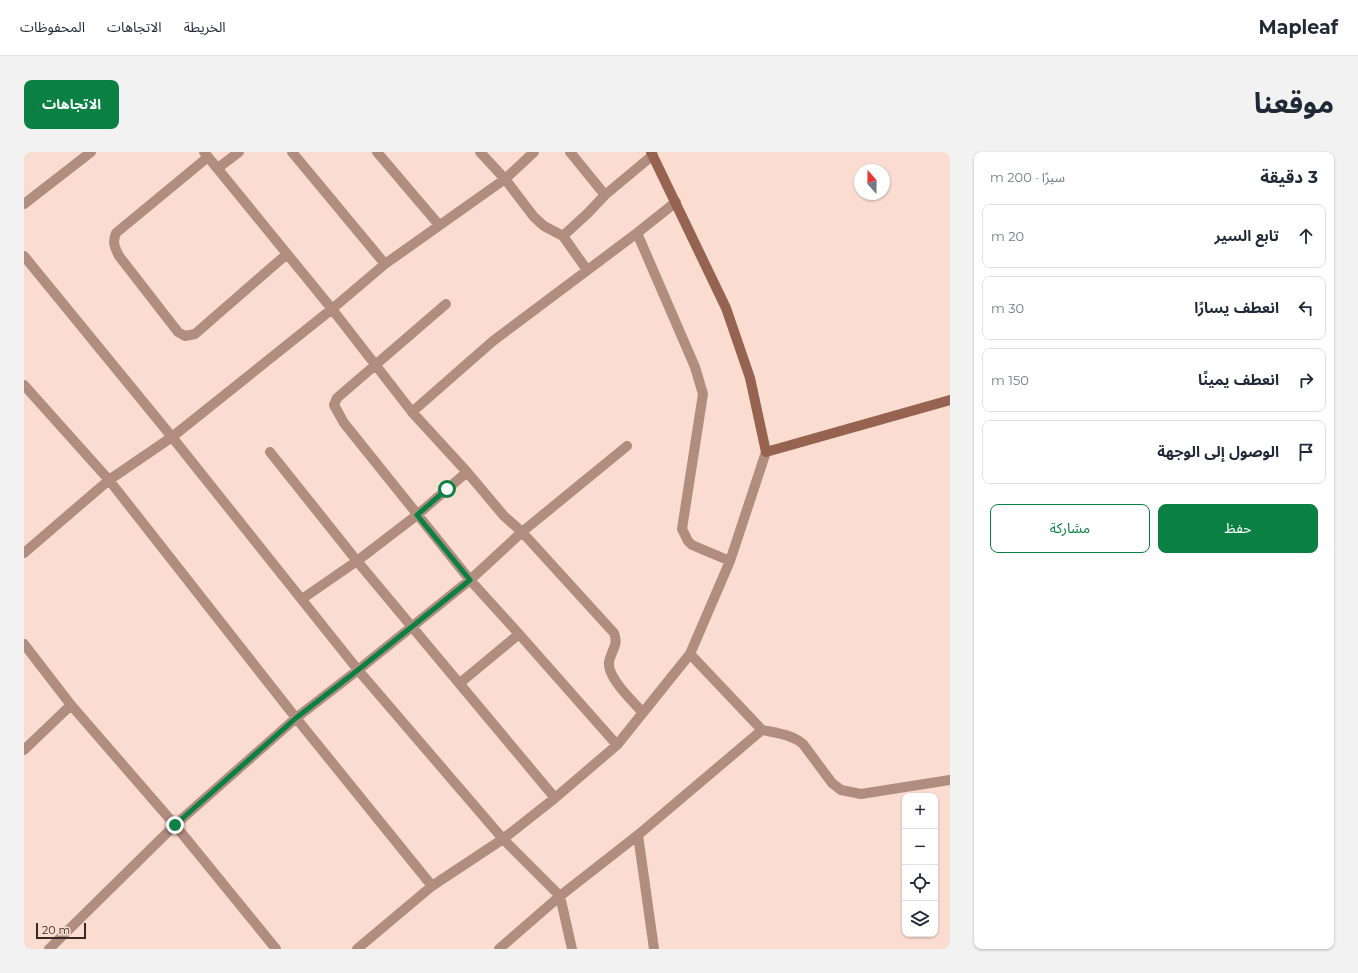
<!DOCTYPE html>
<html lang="ar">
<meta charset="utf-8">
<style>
:root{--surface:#fff;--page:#f2f2f3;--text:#1f2937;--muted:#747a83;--line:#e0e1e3;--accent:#0b8043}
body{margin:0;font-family:Montserrat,"Noto Sans Arabic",sans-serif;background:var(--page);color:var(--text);direction:rtl}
.controls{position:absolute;right:12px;bottom:12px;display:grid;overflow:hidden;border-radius:8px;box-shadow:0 1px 3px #0004}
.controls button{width:36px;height:36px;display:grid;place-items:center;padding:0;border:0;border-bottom:1px solid var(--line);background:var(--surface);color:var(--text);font:20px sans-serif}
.compass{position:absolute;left:830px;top:12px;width:36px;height:36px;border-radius:50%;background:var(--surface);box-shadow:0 1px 3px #0004;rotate:340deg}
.scale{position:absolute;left:12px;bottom:10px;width:50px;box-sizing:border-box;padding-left:4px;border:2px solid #372923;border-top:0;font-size:11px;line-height:14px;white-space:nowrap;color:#372923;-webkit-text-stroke:3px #fadcd0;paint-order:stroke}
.stop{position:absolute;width:12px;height:12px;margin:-9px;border:3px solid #0b8043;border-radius:50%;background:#fff}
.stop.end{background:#0b8043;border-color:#fff;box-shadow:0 1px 4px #0008}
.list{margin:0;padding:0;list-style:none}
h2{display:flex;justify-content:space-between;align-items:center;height:52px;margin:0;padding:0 16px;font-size:17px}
h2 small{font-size:13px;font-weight:400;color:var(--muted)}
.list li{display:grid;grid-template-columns:26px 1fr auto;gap:12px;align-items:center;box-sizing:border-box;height:64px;margin:0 8px 8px;padding:0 8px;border:1px solid var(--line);border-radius:8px}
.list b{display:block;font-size:15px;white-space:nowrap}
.list em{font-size:13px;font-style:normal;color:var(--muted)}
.actions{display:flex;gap:8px;padding:12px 16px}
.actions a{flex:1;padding:9px 0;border:1px solid var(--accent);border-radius:8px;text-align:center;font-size:14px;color:var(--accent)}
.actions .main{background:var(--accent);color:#fff}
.icon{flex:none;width:22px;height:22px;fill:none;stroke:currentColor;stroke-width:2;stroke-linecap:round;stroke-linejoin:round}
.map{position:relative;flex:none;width:926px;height:797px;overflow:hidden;direction:ltr;border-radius:8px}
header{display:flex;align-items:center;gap:24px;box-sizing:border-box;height:56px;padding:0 20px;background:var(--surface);border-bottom:1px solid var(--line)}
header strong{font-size:19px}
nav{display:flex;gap:22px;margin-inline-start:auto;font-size:14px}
.intro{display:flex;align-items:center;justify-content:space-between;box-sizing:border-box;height:96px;padding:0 24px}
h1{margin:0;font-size:28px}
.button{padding:10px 18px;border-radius:8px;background:var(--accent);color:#fff;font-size:14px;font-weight:700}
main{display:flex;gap:24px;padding:0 24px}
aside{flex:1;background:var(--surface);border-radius:8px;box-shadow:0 1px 3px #0004}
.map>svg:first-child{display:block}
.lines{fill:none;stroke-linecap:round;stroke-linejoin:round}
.street{stroke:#b08d7f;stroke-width:10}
.secondary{stroke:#95634f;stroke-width:10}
.route{stroke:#0b8043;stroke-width:5}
</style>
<header>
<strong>Mapleaf</strong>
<nav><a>الخريطة</a><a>الاتجاهات</a><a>المحفوظات</a></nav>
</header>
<div class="intro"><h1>موقعنا</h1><a class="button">الاتجاهات</a></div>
<main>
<aside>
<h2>3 دقيقة<small>سيرًا · 200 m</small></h2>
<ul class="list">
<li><svg class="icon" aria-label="ahead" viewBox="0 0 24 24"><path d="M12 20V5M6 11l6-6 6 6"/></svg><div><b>تابع السير</b></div><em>20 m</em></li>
<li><svg class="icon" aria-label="left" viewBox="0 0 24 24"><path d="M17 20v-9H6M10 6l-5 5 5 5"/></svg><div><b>انعطف يسارًا</b></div><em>30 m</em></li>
<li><svg class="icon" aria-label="right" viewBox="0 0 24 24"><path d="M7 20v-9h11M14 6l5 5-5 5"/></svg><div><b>انعطف يمينًا</b></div><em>150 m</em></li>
<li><svg class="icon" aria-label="arrive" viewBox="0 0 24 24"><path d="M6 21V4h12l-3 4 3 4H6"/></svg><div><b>الوصول إلى الوجهة</b></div></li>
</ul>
<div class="actions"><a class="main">حفظ</a><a>مشاركة</a></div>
</aside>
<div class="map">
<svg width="926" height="797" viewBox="0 0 926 797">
<rect width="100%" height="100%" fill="#fadcd0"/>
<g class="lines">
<path class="street" d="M268,0l93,112
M353,0l62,73
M510,0l-29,27 29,38 10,9 19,10 25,-23 17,-18 48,-40
M546,0l35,43
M184,5l-92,76c-4,10 -1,15 3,23l59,76 7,4 10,-2 92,-80
M194,16l21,-16
M0,52l67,-52
M613,81l58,134 8,27 -21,135 6,12 4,4 38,16
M539,84l24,34
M0,104l148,181 186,233 145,169 52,-41 62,-53 73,-91 40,-93 36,-109
M422,152l-109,94 -3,7 10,18 126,157 49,54 98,111
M0,233l85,95 187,238 136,168
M388,260l81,-71 144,-108 39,-31
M603,294l-105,86 92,101c5,13 -3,17 -5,29 -2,16 24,39 34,51
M246,300l87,109 198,237
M0,401l85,-73 63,-43 160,-128 53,-45 120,-85 -25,-27
M278,447l55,-38 60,-46 50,-43
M0,492l47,61 104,120 101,124
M436,531l59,-49
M738,578c14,3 29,4 41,14l29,39 9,7 20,4 89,-14
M0,598l47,-45
M614,683l124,-105 -72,-76
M25,797l126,-124 121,-107 62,-48 112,-90 52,-48 -18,-16 -37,-44 -55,-60 -80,-103 -128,-157
M333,797l75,-63 71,-47 57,57 -61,53
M548,797l-12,-53 78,-61 16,114"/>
<path class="secondary" d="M627,0l75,156 24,70 16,74 184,-52"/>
</g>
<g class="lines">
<path class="route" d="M151,673l121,-107 62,-48 112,-90 -53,-65 30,-26"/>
</g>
</svg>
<div class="controls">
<button>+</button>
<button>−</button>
<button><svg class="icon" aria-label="locate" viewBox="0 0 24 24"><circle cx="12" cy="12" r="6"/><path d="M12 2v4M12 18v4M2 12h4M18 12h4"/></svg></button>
<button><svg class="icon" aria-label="layers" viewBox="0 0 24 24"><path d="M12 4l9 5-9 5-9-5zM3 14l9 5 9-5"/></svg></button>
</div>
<svg class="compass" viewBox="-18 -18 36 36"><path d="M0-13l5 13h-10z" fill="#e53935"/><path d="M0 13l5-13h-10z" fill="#747a83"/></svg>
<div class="scale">20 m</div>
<div class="stop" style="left:423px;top:337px"></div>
<div class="stop end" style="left:151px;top:673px"></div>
</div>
</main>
